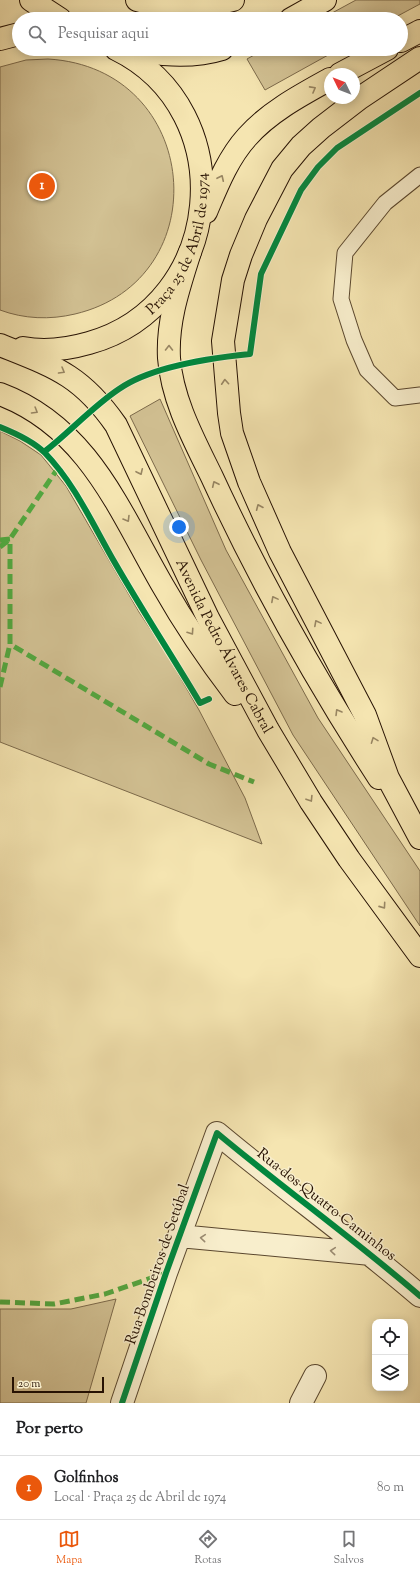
<!DOCTYPE html>
<html lang="pt">
<meta charset="utf-8">
<style>
:root{--surface:#fff;--page:#f6f6f6;--text:#202124;--muted:#757577;--line:#e0e0e0;--accent:#ea580c}
body{margin:0;font-family:"Sorts Mill Goudy",serif;background:var(--page);color:var(--text)}
.controls{position:absolute;right:12px;bottom:12px;display:grid;overflow:hidden;border-radius:8px;box-shadow:0 2px 10px #0003}
.controls button{width:36px;height:36px;display:grid;place-items:center;padding:0;border:0;border-bottom:1px solid var(--line);background:var(--surface);color:var(--text);font:20px sans-serif}
.compass{position:absolute;left:324px;top:68px;width:36px;height:36px;border-radius:50%;background:var(--surface);box-shadow:0 2px 10px #0003;rotate:313deg}
.scale{position:absolute;left:12px;bottom:10px;width:92px;box-sizing:border-box;padding-left:4px;border:2px solid #271203;border-top:0;font-size:11px;line-height:14px;white-space:nowrap;color:#271203;-webkit-text-stroke:3px #f8eecc;paint-order:stroke}
.you{position:absolute;left:179px;top:527px;width:14px;height:14px;margin:-10px;border:3px solid #fff;border-radius:50%;background:#1a73e8;box-shadow:0 0 0 6px #1a73e833}
.badge{display:grid;place-items:center;width:26px;height:26px;border-radius:50%;background:var(--accent);color:#fff;font-size:13px;font-weight:700}
.pin{position:absolute;translate:-50% -50%;border:2px solid #fff;box-shadow:0 1px 4px #0006}
.list{margin:0;padding:0;list-style:none}
h2{display:flex;justify-content:space-between;align-items:center;height:52px;margin:0;padding:0 16px;font-size:17px}
h2 small{font-size:13px;font-weight:400;color:var(--muted)}
.list li{display:grid;grid-template-columns:26px 1fr auto;gap:12px;align-items:center;box-sizing:border-box;height:64px;padding:0 16px;border-top:1px solid var(--line)}
.list b{display:block;font-size:15px;white-space:nowrap}
.list p{margin:0;font-size:13px;white-space:nowrap;color:var(--muted)}
.list em{font-size:13px;font-style:normal;color:var(--muted)}
.icon{flex:none;width:22px;height:22px;fill:none;stroke:currentColor;stroke-width:2;stroke-linecap:round;stroke-linejoin:round}
.map{position:relative;flex:none;width:420px;height:1403px;overflow:hidden}
.search{position:absolute;background:var(--surface);box-shadow:0 2px 10px #0003;left:12px;right:12px;top:12px;height:44px;display:flex;align-items:center;gap:10px;box-sizing:border-box;padding:0 14px;border-radius:22px;color:var(--muted);font-size:15px}
.sheet{height:116px;background:var(--surface)}
nav{display:flex;justify-content:space-around;align-items:center;box-sizing:border-box;height:56px;border-top:1px solid var(--line);background:var(--surface);font-size:11px;color:var(--muted)}
nav a{display:grid;justify-items:center;gap:2px}
nav .on{color:var(--accent)}
.map>svg:first-child{display:block}
.green{fill:#d2c193;stroke:#7c6a4b}
.lines{fill:none;stroke-linecap:round;stroke-linejoin:round}
.service-casing{stroke:#5a472e;stroke-width:17}
.minor-casing{stroke:#5a472e;stroke-width:24}
.primary-casing{stroke:#271203;stroke-width:24}
.motorway-casing{stroke:#271203;stroke-width:24}
.service{stroke:#f8eecc;stroke-width:15}
.minor{stroke:#f8eecc;stroke-width:22}
.primary{stroke:#f5e5b1;stroke-width:22}
.motorway{stroke:#f5e5b1;stroke-width:22}
.quiet{stroke:#53a840;stroke-width:5;stroke-dasharray:10 5;stroke-linecap:butt}
.cycleway-casing{stroke:#f8eecc;stroke-width:8}
.cycleway{stroke:#00873e;stroke-width:6}
.oneway{stroke:#988663}
.oneway2{stroke:#9a8b72}
.labels{text-anchor:middle;stroke-width:3;stroke-linejoin:round;paint-order:stroke}
.street-label{font-size:15px;fill:#271203;stroke:#f8eecc}
</style>
<div class="map">
<svg width="420" height="1403" viewBox="0 0 420 1403">
<rect width="100%" height="100%" fill="#f5e5b1"/>
<filter id="stains"><feTurbulence type="fractalNoise" baseFrequency=".005" numOctaves="4"/><feColorMatrix values="0 0 0 0 .2 0 0 0 0 .09 0 0 0 0 .02 0 0 0 .5 -.17"/></filter>
<radialGradient id="worn" r=".72"><stop offset=".6" stop-color="#630" stop-opacity="0"/><stop offset="1" stop-color="#630" stop-opacity=".3"/></radialGradient>
<path class="green" d="M356,0h64v4l-28,15h-71z
M265,49h74l-74,41 -18,-31z
M48,59c154,9 171,221 27,255 -25,6 -51,5 -75,-4v-243l26,-7z
M160,399l66,151 92,168 102,153v55l-127,-191 -92,-175 -71,-144z
M0,431l20,10 21,14 25,31 73,126 26,39 34,59 46,88 17,46 -262,-102z
M116,1299l-30,104h-86v-94h71z"/>
<g class="lines">
<g class="service-casing">
<path id="service" d="M420,175l-35,28 -40,50 -4,46 13,41 13,30 28,28 25,-3"/>
</g>
<g class="minor-casing">
<path id="minor" d="M179,1236l192,18
M122,1403l44,-130 51,-140c67,56 137,106 203,163
M301,1403l14,-27"/>
</g>
<g class="primary-casing">
<g id="primary">
<path d="M291,19l34,-19"/>
<path d="M0,39l19,-5"/>
<path d="M401,41l19,-10"/>
<path d="M123,49c32,5 67,10 99,0"/>
<path d="M420,58l-60,40 -39,30 -20,18 -19,23 -26,50 -15,36 -8,25 -10,61 6,72 3,20 17,49 31,70 85,163 23,63 32,60"/>
<path d="M340,74l47,-25"/>
<path d="M206,212c11,-26 22,-54 41,-75 22,-25 54,-42 83,-58"/>
<path d="M190,252c-11,35 -23,69 -21,106 3,42 25,82 43,119 48,104 105,205 167,301"/>
<path id="s1" d="M0,345c55,22 81,30 116,80l92,193 60,112 43,72 38,57 71,97"/>
<path id="s2" d="M23,348c21,4 45,1 66,-5 136,-38 154,-232 27,-294"/>
<path d="M0,394c88,33 119,116 163,192 21,37 46,74 72,108"/>
</g>
</g>
<g class="motorway-casing">
<path id="motorway" d="M31,0l29,19
M137,0c32,10 64,9 96,0"/>
</g>
<use href="#service" class="service"/>
<use href="#minor" class="minor"/>
<use href="#primary" class="primary"/>
<use href="#motorway" class="motorway"/>
<path class="quiet" d="M0,540l10,-1v105l199,120 45,18
M0,547l10,-8 46,-68
M0,687l10,-43
M0,1302l54,2 51,-10 61,-21"/>
<g class="cycleway-casing">
<path id="cycleway" d="M0,427c15,6 33,14 45,26 30,31 48,72 70,110 27,47 57,93 85,140l9,-4
M44,452c26,-20 48,-45 75,-63 33,-23 91,-31 131,-35l11,-80 40,-84 17,-23 19,-19 83,-55
M122,1403l44,-130 51,-140c67,56 137,106 203,163"/>
</g>
<use href="#cycleway" class="cycleway"/>
</g>
<defs><path id="oneway-chevron" d="M-2-3.5L2.5 0L-2 3.5" fill="none" stroke-width="1.6" stroke-linecap="round" stroke-linejoin="round"/></defs>
<g class="oneway">
<use href="#oneway-chevron" transform="translate(313 89) rotate(-29)"/>
<use href="#oneway-chevron" transform="translate(221 178) rotate(-65)"/>
<use href="#oneway-chevron" transform="translate(169 348) rotate(-90)"/>
<use href="#oneway-chevron" transform="translate(62 371) rotate(30)"/>
<use href="#oneway-chevron" transform="translate(225 382) rotate(-94)"/>
<use href="#oneway-chevron" transform="translate(35 411) rotate(31)"/>
<use href="#oneway-chevron" transform="translate(140 472) rotate(65)"/>
<use href="#oneway-chevron" transform="translate(215 484) rotate(-115)"/>
<use href="#oneway-chevron" transform="translate(259 507) rotate(-113)"/>
<use href="#oneway-chevron" transform="translate(127 519) rotate(59)"/>
<use href="#oneway-chevron" transform="translate(274 599) rotate(-118)"/>
<use href="#oneway-chevron" transform="translate(317 623) rotate(-118)"/>
<use href="#oneway-chevron" transform="translate(191 632) rotate(56)"/>
<use href="#oneway-chevron" transform="translate(338 712) rotate(-121)"/>
<use href="#oneway-chevron" transform="translate(374 740) rotate(-111)"/>
<use href="#oneway-chevron" transform="translate(310 799) rotate(58)"/>
<use href="#oneway-chevron" transform="translate(383 906) rotate(55)"/>
</g>
<g class="oneway2">
<use href="#oneway-chevron" transform="translate(203 1238) rotate(-175)"/>
<use href="#oneway-chevron" transform="translate(333 1251) rotate(-175)"/>
</g>
<g class="labels">
<g class="street-label">
<text dy="5" stroke="none"><textPath href="#s2" startOffset="211">Praça 25 de Abril de 1974</textPath></text>
<text dy="5" stroke="none"><textPath href="#s1" startOffset="390">Avenida Pedro Álvares Cabral</textPath></text>
<text transform="translate(327 1204) rotate(38)" y="5">Rua dos Quatro Caminhos</text>
<text transform="translate(157 1264) rotate(-71)" y="5">Rua Bombeiros de Setúbal</text>
</g>
</g>
<rect width="100%" height="100%" filter="url(#stains)"/>
<rect width="100%" height="100%" fill="url(#worn)"/>
</svg>
<div class="controls">
<button><svg class="icon" aria-label="locate" viewBox="0 0 24 24"><circle cx="12" cy="12" r="6"/><path d="M12 2v4M12 18v4M2 12h4M18 12h4"/></svg></button>
<button><svg class="icon" aria-label="layers" viewBox="0 0 24 24"><path d="M12 4l9 5-9 5-9-5zM3 14l9 5 9-5"/></svg></button>
</div>
<svg class="compass" viewBox="-18 -18 36 36"><path d="M0-13l5 13h-10z" fill="#e53935"/><path d="M0 13l5-13h-10z" fill="#757577"/></svg>
<div class="scale">20 m</div>
<div class="you"></div>
<div class="pin badge" style="left:42px;top:186px">1</div>
<div class="search"><svg class="icon" aria-label="search" viewBox="0 0 24 24"><circle cx="10" cy="10" r="6"/><path d="M15 15l6 6"/></svg>Pesquisar aqui</div>
</div>
<section class="sheet">
<h2>Por perto<small></small></h2>
<ul class="list">
<li><span class="badge">1</span><div><b>Golfinhos</b><p>Local · Praça 25 de Abril de 1974</p></div><em>80 m</em></li>
</ul>
</section>
<nav>
<a class="on"><svg class="icon" aria-label="map" viewBox="0 0 24 24"><path d="M3 6l6-2 6 2 6-2v14l-6 2-6-2-6 2zM9 4v14M15 6v14"/></svg>Mapa</a>
<a><svg class="icon" aria-label="directions" viewBox="0 0 24 24"><path d="M12 3l9 9-9 9-9-9zM9 14v-3h6M13 9l2 2-2 2"/></svg>Rotas</a>
<a><svg class="icon" aria-label="saved" viewBox="0 0 24 24"><path d="M7 4h10v16l-5-4-5 4z"/></svg>Salvos</a>
</nav>
